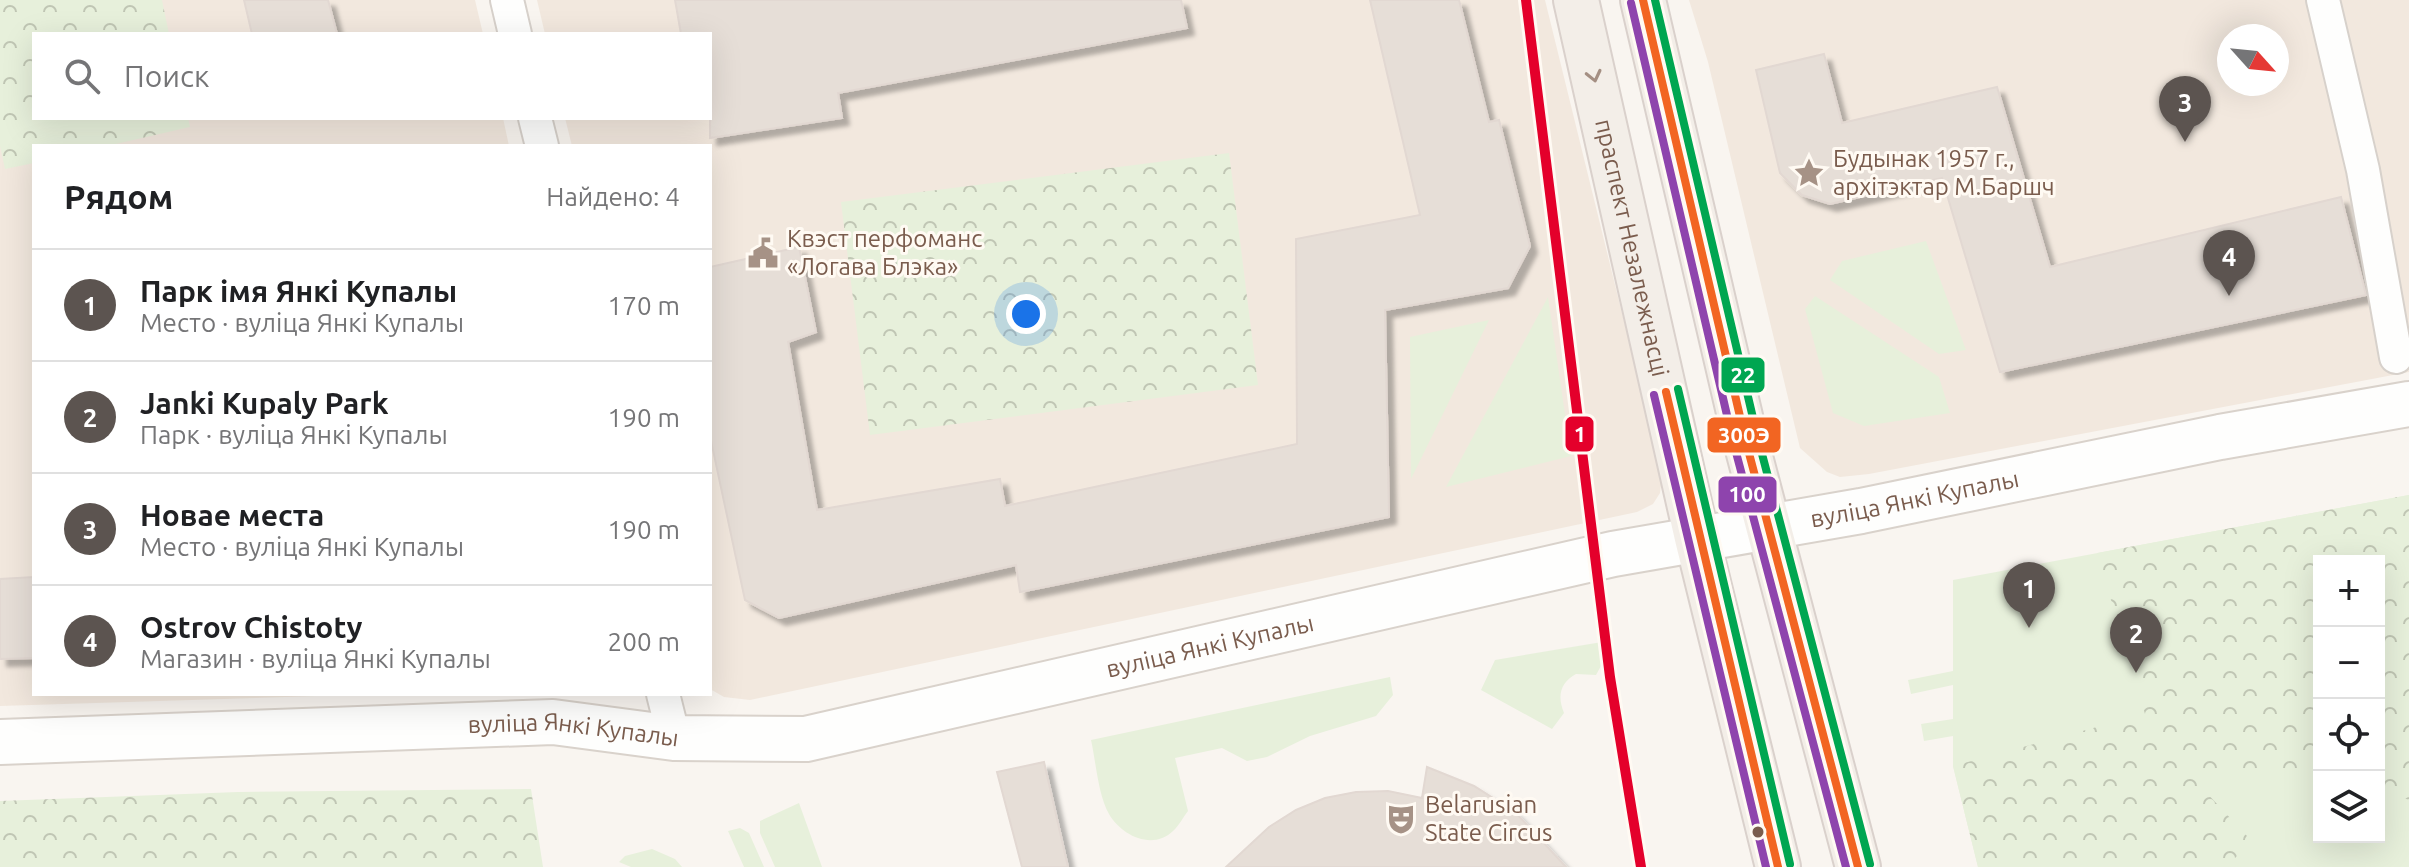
<!DOCTYPE html>
<html lang="ru">
<meta charset="utf-8">
<style>
:root{--surface:#fff;--page:#f2f2f2;--text:#202124;--muted:#757577;--line:#e0e0e0;--accent:#5c5450}
body{margin:0;font-family:Ubuntu,sans-serif;background:var(--page);color:var(--text)}
.controls{position:absolute;right:24px;bottom:24px;display:grid;overflow:hidden;border-radius:0px;box-shadow:0 8px 32px #0002}
.controls button{width:72px;height:72px;display:grid;place-items:center;padding:0;border:0;border-bottom:2px solid var(--line);background:var(--surface);color:var(--text);font:40px sans-serif}
.compass{position:absolute;left:2217px;top:24px;width:72px;height:72px;border-radius:50%;background:var(--surface);box-shadow:0 8px 32px #0002;rotate:117deg}
.you{position:absolute;left:1026px;top:314px;width:28px;height:28px;margin:-20px;border:6px solid #fff;border-radius:50%;background:#1a73e8;box-shadow:0 0 0 12px #1a73e833}
.badge{display:grid;place-items:center;width:52px;height:52px;border-radius:50%;background:var(--accent);color:#fff;font-size:26px;font-weight:700}
.pin{position:absolute;translate:-50% -66px;filter:drop-shadow(0 2px 4px #0008)}
.pin::after{content:'';position:absolute;top:42px;width:28px;height:24px;background:inherit;clip-path:polygon(0 0,100% 0,50% 100%)}
.list{margin:0;padding:0;list-style:none}
h2{display:flex;justify-content:space-between;align-items:center;height:104px;margin:0;padding:0 32px;font-size:34px}
h2 small{font-size:26px;font-weight:400;color:var(--muted)}
.list li{display:grid;grid-template-columns:52px 1fr auto;gap:24px;align-items:center;box-sizing:border-box;height:112px;padding:0 32px;border-top:2px solid var(--line)}
.list b{display:block;font-size:30px;white-space:nowrap}
.list p{margin:0;font-size:26px;white-space:nowrap;color:var(--muted)}
.list em{font-size:26px;font-style:normal;color:var(--muted)}
.icon{flex:none;width:44px;height:44px;fill:none;stroke:currentColor;stroke-width:2;stroke-linecap:round;stroke-linejoin:round}
.map{position:relative;flex:none;width:2409px;height:867px;overflow:hidden}
.search{position:absolute;background:var(--surface);box-shadow:0 8px 32px #0002;left:32px;top:32px;width:680px;height:88px;display:flex;align-items:center;gap:20px;box-sizing:border-box;padding:0 28px;border-radius:0px;color:var(--muted);font-size:30px}
.panel{position:absolute;background:var(--surface);box-shadow:0 8px 32px #0002;left:32px;top:144px;width:680px;height:552px;border-radius:0px}
.map>svg:first-child{display:block}
.residential{fill:#f2e8de;fill-rule:evenodd}
.green{fill:#e7f0db;fill-rule:evenodd}
.forest{fill:url(#forest-crowns)}
.building{fill:#e6ded7;stroke:#e2d8d2;stroke-width:2;filter:url(#shadow)}
.lines{fill:none;stroke-linecap:round;stroke-linejoin:round}
.street-casing{stroke:#d7d1cb;stroke-width:36}
.secondary-casing{stroke:#d9d2cb;stroke-width:48}
.primary-casing{stroke:#dad1cc;stroke-width:48}
.street{stroke:#fefefd;stroke-width:32}
.secondary{stroke:#fefefd;stroke-width:44}
.primary{stroke:#f3eee8;stroke-width:44}
.bus-1-casing{stroke:#fffaf3;stroke-width:14}
.bus-2-casing{stroke:#fffaf3;stroke-width:14}
.bus-3-casing{stroke:#fffaf3;stroke-width:14}
.bus-1{stroke:#f26522;stroke-width:8}
.bus-2{stroke:#8e44ad;stroke-width:8}
.bus-3{stroke:#00a651;stroke-width:8}
.metro-1-casing{stroke:#fffaf3;stroke-width:16}
.metro-1{stroke:#e4002b;stroke-width:10}
.oneway{stroke:#a48f83}
.bus-dot{fill:#7a5c4d;stroke:#fffaf3;stroke-width:3}
.labels{text-anchor:middle;stroke-width:6;stroke-linejoin:round;paint-order:stroke}
.poi-label{font-size:24px;fill:#7a5c4d;stroke:#fffaf3;text-anchor:start}
.street-label{font-size:24px;fill:#7a5c4d;stroke:#fffaf3}
.line-badge{stroke:#fffaf3;stroke-width:3}
.badge-label{font-size:22px;text-anchor:middle;font-weight:bold;fill:#fff}
</style>
<div class="map">
<svg width="2409" height="867" viewBox="0 0 2409 867">
<defs>
<pattern id="forest-crowns" width="20" height="18" patternUnits="userSpaceOnUse" patternTransform="scale(2)"><rect width="20" height="18" fill="#e7f0db"/><path d="M2 6a3 3 0 1 1 6 0M12 15a3 3 0 1 1 6 0" fill="none" stroke="#c0c6b4"/></pattern>
<filter id="shadow"><feDropShadow dx="7" dy="7" stdDeviation="2" flood-color="#0004"/></filter>
</defs>
<rect width="100%" height="100%" fill="#f9f5f0"/>
<path class="residential" d="M0,0h475l8,34h-449v84h469l6,28h-475v548h345l-379,12z
M537,0h1008l117,476 -2,17 -7,11 -16,8 -887,188 -26,-3 -14,-8v-543h-138l-7,-28h145v-84h-165z
M1689,0h720v372l-540,102 -29,3 -13,-5 -27,-24 -92,-386zM2229,36h48v48h-48z"/>
<path class="green" d="M1926,241l40,109 -27,4 -109,-74 12,-19z
M1815,296l124,81 11,36 -86,13 -31,-13 -28,-104z
M1548,297l23,159 -125,31z
M1489,320l-78,159 -1,-142z
M2409,495v372h-431l-25,-101v-30l-29,5 -3,-17 32,-5v-34l-42,9 -3,-14 45,-9v-91zM2319,561h60v276h-60z
M1602,642v22l-6,11 -20,-1c-16,9 -19,22 -12,39l-12,16 -71,-39 14,-30z
M1390,677l3,18 -17,21 -66,20 -43,21 -20,4 -25,-13 -47,10 13,53c-5,6 -9,15 -15,20 -21,20 -52,4 -64,-17 -11,-19 -13,-52 -18,-74z
M799,803l23,64h-47l-15,-34v-12z
M740,828l9,5 15,34h-20l-16,-36z
M652,849l23,10 7,8h-51l-12,-5 6,-6z"/>
<path class="forest" d="M0,0h162l7,34h-135v84h154l2,9 -83,19h-73v17l-29,6 -5,-23z
M1229,153l29,232 -388,50 -29,-233z
M2409,495v305l-30,-12v-227h-60v201l-14,15 -87,-4 -15,16 44,47 -9,19 -12,12h-248l-25,-101 192,-52 -48,-161z
M531,789l12,78h-543v-66l238,-9z"/>
<path class="building" d="M244,0h84l9,34h-85z
M675,0h506l6,28 -349,65 4,25 -132,20v-104h-29z
M1370,0h89l30,122 10,-2 31,126 -22,42 -123,22 4,207 -369,75 -4,-27 -237,53 -34,-18 -35,-164v-169l89,-20 17,85 -28,10 29,168 183,-31 5,27 292,-62 -1,-205 124,-24z
M1824,54l18,69 155,-36 53,180 291,-70 25,98 -366,77 -58,-194 -112,26 -28,-9 -22,-22 -24,-103z
M34,577v81l-34,1v-80z
M1044,762l24,105h-46l-25,-95z
M1427,767l47,19 41,26 51,55h-340l43,-40 27,-17 29,-12 31,-6 32,-1 34,7z"/>
<g class="lines">
<g class="street-casing">
<path id="street" d="M507,0l8,34
M2323,0l40,170 33,187
M535,118l7,28
M663,694l11,44"/>
</g>
<g class="secondary-casing">
<g id="secondary">
<path id="s1" d="M0,742l553,-20 121,16 132,1 807,-185 248,-43 359,-74 189,-33"/>
</g>
</g>
<g class="primary-casing">
<g id="primary">
<path id="s2" d="M1576,0l121,538 81,329"/>
<path d="M1643,0l102,438 113,429"/>
</g>
</g>
<use href="#street" class="street"/>
<use href="#secondary" class="secondary"/>
<use href="#primary" class="primary"/>
<g class="bus-1-casing">
<path id="bus-1" d="M1643,0l102,438 113,429
M1666,392l112,475"/>
</g>
<g class="bus-2-casing">
<path id="bus-2" d="M1631,3l102,438 113,426
M1654,395l112,472"/>
</g>
<g class="bus-3-casing">
<path id="bus-3" d="M1655,0l102,435 113,429
M1678,389l112,475"/>
</g>
<use href="#bus-1" class="bus-1"/>
<use href="#bus-2" class="bus-2"/>
<use href="#bus-3" class="bus-3"/>
<g class="metro-1-casing">
<path id="metro-1" d="M1526,0l84,677 31,190"/>
</g>
<use href="#metro-1" class="metro-1"/>
</g>
<defs><path id="oneway-chevron" d="M-2-3.5L2.5 0L-2 3.5" fill="none" stroke-width="1.6" stroke-linecap="round" stroke-linejoin="round" transform="scale(2)"/></defs>
<use class="oneway" href="#oneway-chevron" transform="translate(1594 76) rotate(77)"/>
<defs>
<g id="sight-bare" transform="scale(2.4)"><path d="M0-6L1.8-2.2L6-1.7L2.9 1.2L3.7 5.4L0 3.3L-3.7 5.4L-2.9 1.2L-6-1.7L-1.8-2.2Z" fill="#a69286" stroke="#fffaf3" stroke-width="2.5" paint-order="stroke"/></g>
<g id="civic-bare" transform="scale(2.4)"><path d="M-.6-6.5H3V-4.5H.6V-3L4-1V1h2V6H-6V1h2V-1L-.6-3ZM-1.2 2.5V6h2.4V2.5Z" fill="#a69286" stroke="#fffaf3" stroke-width="2.5" paint-order="stroke"/></g>
<g id="theatre-bare" transform="scale(2.4)"><path d="M-5-5.5Q0-4 5-5.5V0Q5 5 0 6Q-5 5-5 0ZM-3.3-2.5H-1v1.5H-3.3ZM1-2.5H3.3v1.5H1ZM-2.8 1Q0 5.5 2.8 1Z" fill="#a69286" stroke="#fffaf3" stroke-width="2.5" paint-order="stroke"/></g>
</defs>
<g fill-rule="evenodd">
<use href="#sight-bare" x="1809" y="173"/>
<use href="#civic-bare" x="763" y="253"/>
<use href="#theatre-bare" x="1401" y="819"/>
</g>
<circle class="bus-dot" cx="1758" cy="832" r="7"/>
<g class="labels">
<g class="poi-label">
<text x="1833" y="167">Будынак 1957 г.,<tspan x="1833" dy="28">архітэктар М.Баршч</tspan></text>
<text x="787" y="247">Квэст перфоманс<tspan x="787" dy="28">«Логава Блэка»</tspan></text>
<text x="1425" y="813">Belarusian<tspan x="1425" dy="28">State Circus</tspan></text>
</g>
<g class="street-label">
<text dy="8" stroke="none"><textPath href="#s2" startOffset="254">праспект Незалежнасці</textPath></text>
<text dy="8" stroke="none"><textPath href="#s1" startOffset="1942">вуліца Янкі Купалы</textPath></text>
<text dy="8" stroke="none"><textPath href="#s1" startOffset="1222">вуліца Янкі Купалы</textPath></text>
<text dy="8" stroke="none"><textPath href="#s1" startOffset="574">вуліца Янкі Купалы</textPath></text>
</g>
</g>
<g class="line-badge">
<rect x="1720" y="356" width="46" height="38" rx="8" fill="#00a651"/>
<rect x="1564" y="415" width="31" height="38" rx="8" fill="#e4002b"/>
<rect x="1706" y="416" width="76" height="38" rx="8" fill="#f26522"/>
<rect x="1717" y="475" width="61" height="39" rx="8" fill="#8e44ad"/>
</g>
<g class="badge-label">
<text x="1743" y="383">22</text>
<text x="1580" y="442">1</text>
<text x="1744" y="443">300Э</text>
<text x="1747" y="502">100</text>
</g>
</svg>
<div class="controls">
<button>+</button>
<button>−</button>
<button><svg class="icon" aria-label="locate" viewBox="0 0 24 24"><circle cx="12" cy="12" r="6"/><path d="M12 2v4M12 18v4M2 12h4M18 12h4"/></svg></button>
<button><svg class="icon" aria-label="layers" viewBox="0 0 24 24"><path d="M12 4l9 5-9 5-9-5zM3 14l9 5 9-5"/></svg></button>
</div>
<svg class="compass" viewBox="-18 -18 36 36"><path d="M0-13l5 13h-10z" fill="#e53935"/><path d="M0 13l5-13h-10z" fill="#757577"/></svg>
<div class="you"></div>
<div class="pin badge" style="left:2029px;top:628px">1</div>
<div class="pin badge" style="left:2136px;top:673px">2</div>
<div class="pin badge" style="left:2185px;top:142px">3</div>
<div class="pin badge" style="left:2229px;top:296px">4</div>
<div class="search"><svg class="icon" aria-label="search" viewBox="0 0 24 24"><circle cx="10" cy="10" r="6"/><path d="M15 15l6 6"/></svg>Поиск</div>
<section class="panel">
<h2>Рядом<small>Найдено: 4</small></h2>
<ul class="list">
<li><span class="badge">1</span><div><b>Парк імя Янкі Купалы</b><p>Место · вуліца Янкі Купалы</p></div><em>170 m</em></li>
<li><span class="badge">2</span><div><b>Janki Kupaly Park</b><p>Парк · вуліца Янкі Купалы</p></div><em>190 m</em></li>
<li><span class="badge">3</span><div><b>Новае места</b><p>Место · вуліца Янкі Купалы</p></div><em>190 m</em></li>
<li><span class="badge">4</span><div><b>Ostrov Chistoty</b><p>Магазин · вуліца Янкі Купалы</p></div><em>200 m</em></li>
</ul>
</section>
</div>
